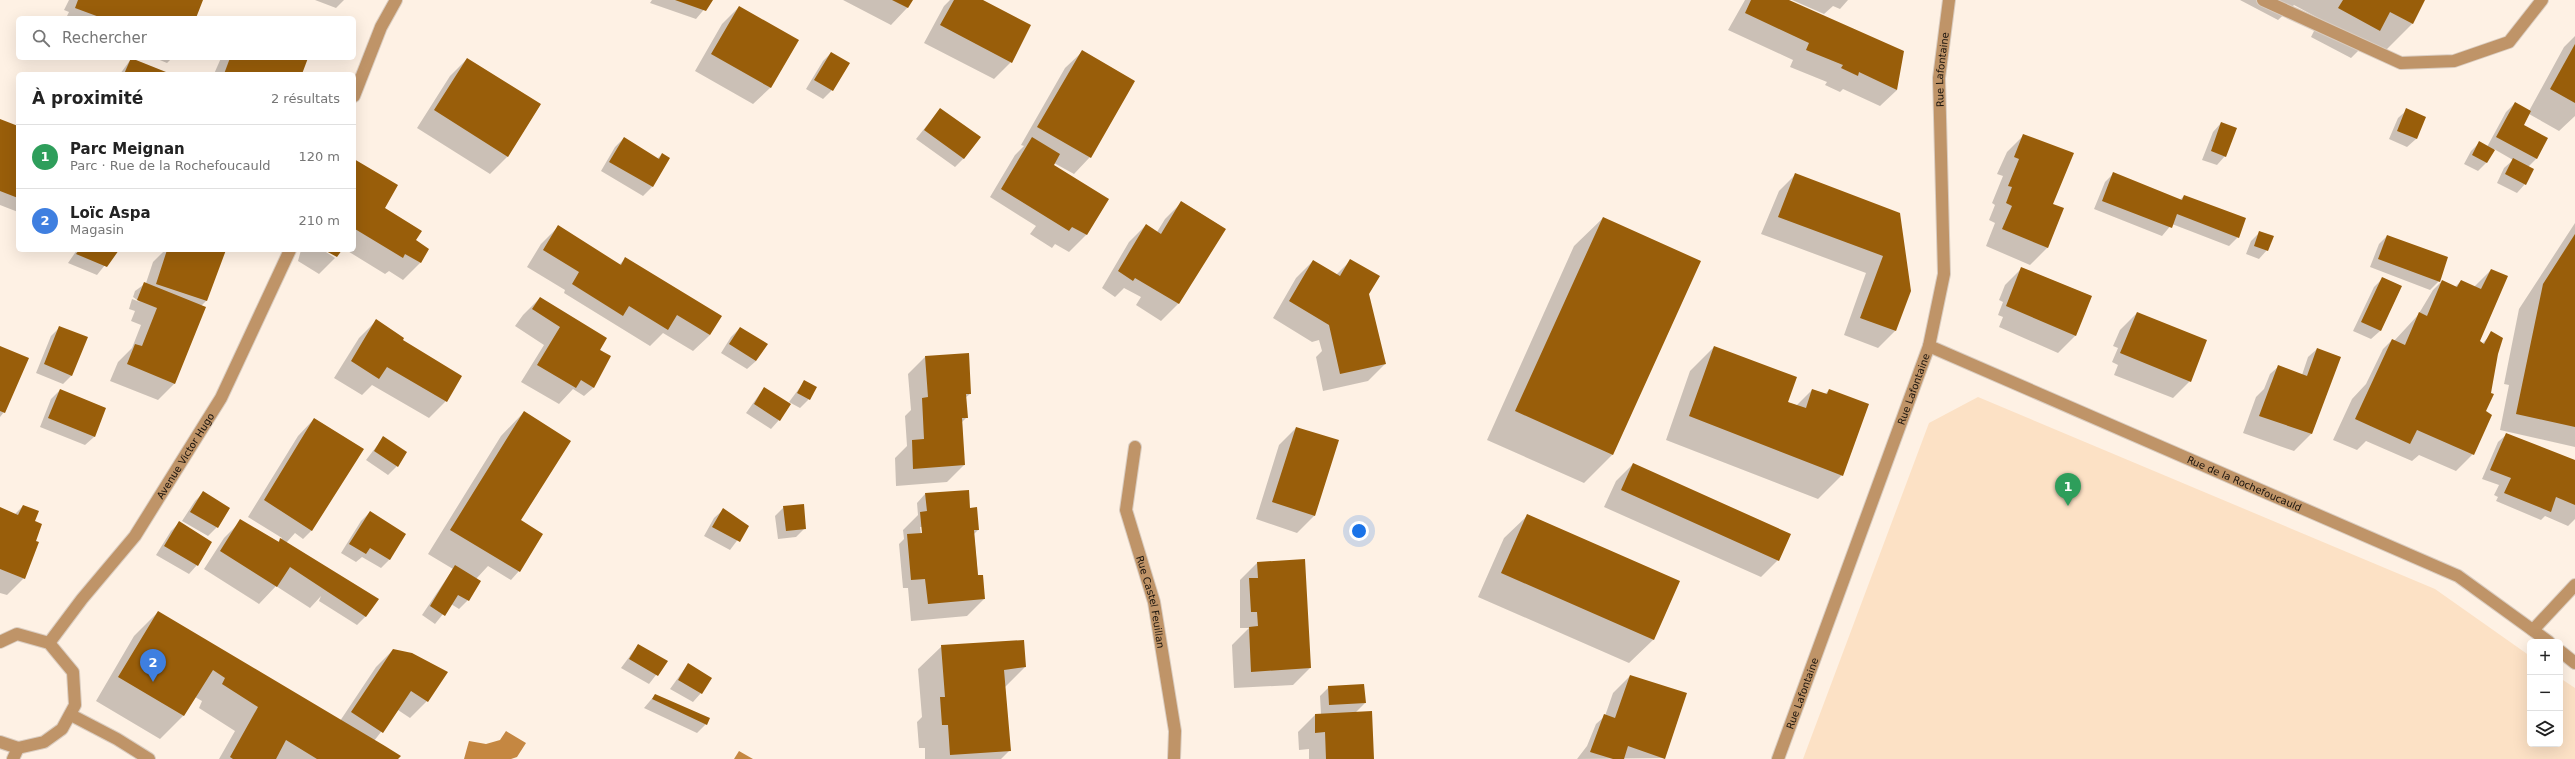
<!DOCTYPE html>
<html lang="fr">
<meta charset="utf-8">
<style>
:root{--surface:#fff;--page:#f2f2f2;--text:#222;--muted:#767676;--line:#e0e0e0;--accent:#1a73e8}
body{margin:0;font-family:"DejaVu Sans",sans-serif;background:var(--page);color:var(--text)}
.controls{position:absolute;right:12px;bottom:12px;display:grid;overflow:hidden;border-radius:6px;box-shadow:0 4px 16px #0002}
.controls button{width:36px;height:36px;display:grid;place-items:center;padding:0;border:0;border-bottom:1px solid var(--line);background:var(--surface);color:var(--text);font:20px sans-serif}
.you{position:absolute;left:1359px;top:531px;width:14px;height:14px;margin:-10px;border:3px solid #fff;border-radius:50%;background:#1a73e8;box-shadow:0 0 0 6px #1a73e833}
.badge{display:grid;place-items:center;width:26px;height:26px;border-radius:50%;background:var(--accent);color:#fff;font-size:13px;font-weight:700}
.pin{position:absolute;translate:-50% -33px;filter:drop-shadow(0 1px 2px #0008)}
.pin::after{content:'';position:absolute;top:21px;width:14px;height:12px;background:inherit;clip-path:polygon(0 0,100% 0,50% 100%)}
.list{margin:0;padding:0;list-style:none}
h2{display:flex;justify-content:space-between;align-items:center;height:52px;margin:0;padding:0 16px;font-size:17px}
h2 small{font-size:13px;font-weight:400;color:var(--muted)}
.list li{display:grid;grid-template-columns:26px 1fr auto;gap:12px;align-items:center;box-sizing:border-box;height:64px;padding:0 16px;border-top:1px solid var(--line)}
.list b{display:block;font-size:15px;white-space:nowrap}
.list p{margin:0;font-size:13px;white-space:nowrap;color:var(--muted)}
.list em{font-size:13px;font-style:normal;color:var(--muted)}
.icon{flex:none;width:22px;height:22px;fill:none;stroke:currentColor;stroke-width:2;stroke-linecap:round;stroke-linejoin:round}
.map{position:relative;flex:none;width:2575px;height:759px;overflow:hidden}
.search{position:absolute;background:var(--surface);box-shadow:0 4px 16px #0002;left:16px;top:16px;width:340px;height:44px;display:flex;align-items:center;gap:10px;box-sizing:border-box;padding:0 14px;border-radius:6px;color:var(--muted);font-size:15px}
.panel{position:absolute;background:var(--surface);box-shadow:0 4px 16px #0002;left:16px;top:72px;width:340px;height:180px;border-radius:6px}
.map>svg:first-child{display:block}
.green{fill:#fce1c5}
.water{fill:#c58741}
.shadow{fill:#0003;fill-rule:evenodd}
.building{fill:#995e0a}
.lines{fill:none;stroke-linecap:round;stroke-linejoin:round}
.minor-casing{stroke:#dacdc1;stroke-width:14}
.minor{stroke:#bf9468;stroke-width:12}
.labels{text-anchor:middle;stroke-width:3.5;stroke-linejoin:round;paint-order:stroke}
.street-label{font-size:10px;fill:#1a130c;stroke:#fff}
</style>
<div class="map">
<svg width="2575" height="759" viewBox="0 0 2575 759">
<rect width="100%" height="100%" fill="#fef1e4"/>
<path class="green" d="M1978,397l457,192 95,67v88h30v-66l15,10v71h-772l126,-336z"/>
<path class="water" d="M506,731l20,12 -9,14 -6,2h-47l5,-18 17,3 14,-4z
M739,751l14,8h-19z"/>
<path class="shadow" d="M69,0h133l-7,18h-124l-4,-2 2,-4 -5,-2z
M315,0h29l-8,8z
M652,0h60l-16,19 -46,-16z
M843,0h69l-5,8 -16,17z
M950,0h31l30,62 -17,17 -70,-36 20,-37z
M1745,0h41l111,90 -17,16 -37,-17 -3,3 -15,-7 2,-3 -37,-15 3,-7 -65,-30z
M1792,0h56l-8,9 -7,-3 -9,8z
M2240,0h184l-12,24 -28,28 -18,-9 -15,15 -40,-21 9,-18 -26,-14 -16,15z
M739,7l58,34 -27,47 -17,16 -58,-33 27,-47z
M2575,36v80l-16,15 -30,-17 -7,12 25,13 -11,20 -8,8 -3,17 -8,9 -20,-10 7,-15 9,-8 -19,-11 -8,14 -8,8 -14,-7 7,-13 9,-9 7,5 19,-35 9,-9 14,8 35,-64z
M1082,52l8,105 -16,17 -20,-11 -2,3 56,33 -22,36 -17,17 -14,-8 -3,4 -22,-14 6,-8 -46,-29 25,-42 9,-9 -3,-1 44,-77z
M831,53l1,37 -9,9 -17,-10 17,-28z
M155,58h17l-5,5z
M221,58h86l-6,16h-87z
M131,59l33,15h-39l3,-6 -5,6h-3z
M467,59l73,46 -33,52 -17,17 -73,-46 33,-52z
M940,109l24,49 -9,9 -39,-28z
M2407,110l18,7 -9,22 -9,8 -18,-8 9,-21z
M0,120l18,7v85l-18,-7z
M2221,123l4,33 -8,9 -15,-5 11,-28z
M2024,135l27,69 11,4 -15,40 -17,17 -44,-19 9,-23 -6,-3 6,-15 -3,-2 11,-27 -6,-2 10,-22z
M624,138l33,21 5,-5 7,4 -17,29 -9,9 -42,-25 14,-24z
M354,160l30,48 30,33 14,8 -8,14 -17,17 -14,-9 -4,3 -39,-24h8z
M1796,174l103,40 -4,117 -17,17 -34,-13 22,-62 -105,-39 18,-43z
M2113,174l67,26 4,-4 54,41 -9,9 -57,-22 -10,12 -68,-27 11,-27z
M1182,202l43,27 -47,75 -17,17 -25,-16 5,-8 -17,-9 -9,9 -13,-9 27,-46 17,-17 11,7 8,-13z
M1603,218l96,43 -87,194 -28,28 -97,-43 87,-194z
M2575,223v224l-75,-17 9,-45 -5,-1 15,-75z
M558,227l61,38 6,-6 85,76 -17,16 -30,-18 -13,13 -86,-53 1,-3 -38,-23 14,-23z
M2260,232l7,18 -8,9 -13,-5 5,-13z
M2387,236l52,45 -9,9 -60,-23 9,-23z
M77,250h40l-20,25 -29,-12z
M165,250h60l-19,51 -5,5 -26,77 -17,17 -48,-19 8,-19 14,-14 9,-23 -10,-4 4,-10 -6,-2 3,-10 8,3 -7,-5 2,-6 11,-8 7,-21z
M301,250h22l12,8 -16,16 -21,-13z
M1351,260l17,34 17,70 -17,17 -45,10 -7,-34 6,-6 -3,-11 -7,2 -39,-24 23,-40 17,-17 23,14z
M2022,268l69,28 -16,40 -17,17 -59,-26 4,-10 -5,-2 5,-13 -4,-2 6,-15z
M2491,270l-12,71 3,3 10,-11 5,21 -12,57 -12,43 -17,17 -37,-16 -7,6 -46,-20 -9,9 -24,-10 19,-41 14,-15 17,-35 9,-9 2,1 24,-26 15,-25 9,-9 13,6 6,-6 13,6z
M2383,278l18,8 -21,45 -9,8 -18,-8 21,-44z
M540,298l69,59 -16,31 -9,8 -11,-7 -14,15 -38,-22 23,-37 -29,-19 8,-11z
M2137,313l53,68 -17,17 -59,-23 4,-10 -6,-3 6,-14 -5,-2 7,-16z
M376,321l26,20 44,60 -17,17 -57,-33 -10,10 -28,-17 25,-40z
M60,327l12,48 -9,9 -27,-11 15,-37z
M740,328l16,33 -9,8 -26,-16 10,-16z
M0,347l4,65 -4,5z
M1714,347l73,55 9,4 16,-16 13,4 4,-4 13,85 -24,24 -152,-59 24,-69z
M2317,349l23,8 -29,77 -17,17 -51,-18 13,-36 8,-8 6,-15 9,-8 23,9 6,-18z
M925,357l45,37 -5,4 2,19 -5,5 2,43 -17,17 -51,4 -1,-28 12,-12 -2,-30 6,-6 -3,-36z
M804,382l5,17 -9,9 -11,-6z
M764,388l15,32 -8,9 -25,-16z
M60,390l45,18 -11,29 -9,8 -45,-18 11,-28z
M524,412l-5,159 -8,9 -23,-14 -12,13 4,2 -12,19 -9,9 -8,-5 -16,20 -13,-9 31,-46 -25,-15 73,-118z
M314,419l-2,111 -9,9 -8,-6 -9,10 80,73 -9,9 -38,-24 2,-5 -11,12 -34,-22 -17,18 -55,-35 20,-31 17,-17 37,21 4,-4 -34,-21 50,-81z
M1296,428l18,88 -17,17 -41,-14 23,-74z
M2507,434l68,27v58l-7,7 -23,-10 -4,4 -45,-19 2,-4 -4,-2 5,-10 -17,-6 16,-37z
M383,438l14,28 -9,9 -22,-15z
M1633,464l145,96 -17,17 -157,-70 12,-26z
M203,493l14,34 -9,9 -26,-15 13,-20z
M925,494l53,36 -4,4 4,42 6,23 -17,17 -56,5 -3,-33h-5l-4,-44 5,-5 -1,-9 15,-15 -1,-12zM920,527h2l1,7h-2z
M23,506l10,16 -9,56 -17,17 -7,-2v-85l15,6z
M784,507l21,21 -9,9 -18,2 -3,-23z
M723,510l25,16 -18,24 -26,-14 10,-18z
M370,512l20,47 -9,9 -19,-11 -6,5 -15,-9 20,-32z
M1528,515l150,66 -25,59 -24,23 -151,-66 26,-59z
M179,523l18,42 -8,9 -33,-19 15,-24z
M1304,560l6,108 -17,17 -59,3 -2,-43 17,-17h-9v-48l17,-17z
M158,612l182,109 36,-54 17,-17 34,51 -17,17 -12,-8 -24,31 23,18h-178l16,-28 -36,-23 3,-7 -7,-4 -12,19 -23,23 -64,-38 38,-65z
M638,645l28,17 -17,22 -28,-16z
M942,646l83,21 -20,20 5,63 -9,9h-76v-11h-6l-2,-26 5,-5 -4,-48z
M688,664l13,29 -8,9 -23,-13z
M1630,676l34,82 -87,1 10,-13 9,-22 9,-8 8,-23z
M1329,687l36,16 -10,10 18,46h-64v-10l-10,1 -1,-18 17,-17 6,-1 -1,-18z
M655,695l51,29 -9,9 -53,-25z"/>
<path class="building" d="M78,0h125l-7,18h-94l-27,-10z
M675,0h38l-7,11z
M892,0h21l-5,8z
M954,0h29l48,25 -19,38 -72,-38z
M1751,0h38l115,51 -7,39 -38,-18 -1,4 -17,-8 2,-3 -37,-15 3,-7 -64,-30z
M2343,0h82l-12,24 -23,-12 -10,19 -42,-23z
M739,6l60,34 -28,48 -60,-34z
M2575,44v59l-25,-14z
M1082,50l53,31 -44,77 -54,-31z
M831,52l19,11 -17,28 -19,-11z
M131,58l35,14 -1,2h-41z
M230,58h78l-6,16h-78z
M467,58l74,46 -33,53 -74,-47z
M2515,102l16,9 -7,14 24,13 -11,21 -41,-22z
M940,108l41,29 -17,22 -40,-29z
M2406,108l20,9 -9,22 -20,-8z
M0,119l18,7v72l-18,-7z
M2221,122l16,6 -11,29 -15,-6z
M2023,134l51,19 -21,51 11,4 -16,40 -46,-19 10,-23 -6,-3 6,-16 -4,-1 11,-27 -5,-2z
M624,137l35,22 3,-6 8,5 -17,29 -44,-25z
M1032,137l28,17 -6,11 55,34 -22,36 -15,-8 -3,4 -68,-42z
M2479,141l16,9 -8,13 -15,-8z
M2513,158l21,11 -8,16 -21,-11z
M354,159l44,26 -13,23 37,23 -6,9 13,9 -8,14 -16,-9 -2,4 -48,-29 -1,2z
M2113,172l69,28 2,-5 62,23 -7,20 -62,-24 -5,14 -70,-27z
M1795,173l105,40 11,78 -15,40 -36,-13 23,-62 -105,-39z
M1181,201l45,28 -47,75 -44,-26 -2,3 -15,-10 28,-47 15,10z
M1603,217l98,44 -88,194 -98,-44z
M558,225l63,40 4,-8 97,59 -12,19 -33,-20 -9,15 -39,-24 -6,10 -51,-32 7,-12 -36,-22z
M2259,231l15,5 -6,15 -14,-5z
M2575,234v193l-59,-13 27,-130z
M2387,235l61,22 -8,25 -62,-23z
M79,250h40l-12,17 -31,-13z
M167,250h59l-19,51 -51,-17z
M324,250h18l-5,7z
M1350,259l30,17 -11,18 17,70 -46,10 -11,-49 -40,-24 24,-41 27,16z
M2021,267l71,29 -16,40 -70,-30z
M2491,269l17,7 -28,65 4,3 7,-13 12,7 -5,16 -7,39 3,1 -8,17 6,4 -18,40 -57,-25 -7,14 -55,-25 37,-80 13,6 14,-33 8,4 15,-36 15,7 4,-7 20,9z
M2382,277l20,9 -21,45 -20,-9z
M144,282l62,25 -31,77 -48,-20 8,-20 7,2 15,-38 -20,-8z
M540,297l67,41 -7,12 11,6 -17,32 -13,-8 -5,8 -39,-23 23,-38 -28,-18z
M2137,312l70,28 -16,42 -71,-29z
M376,319l28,19 -1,2 59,36 -15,26 -60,-35 -8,12 -28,-18z
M59,326l29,11 -16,39 -28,-12z
M740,327l28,17 -12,17 -27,-17z
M0,346l29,12 -24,55 -5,-2z
M1714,346l83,31 -9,25 18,6 6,-19 15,5 2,-5 40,15 -26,72 -154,-60z
M2317,348l24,9 -29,77 -53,-18 19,-51 29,11z
M969,353l2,41h-5l2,24h-6l3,47 -52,4 -1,-29 12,-1 -2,-41 6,-1 -3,-41z
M804,380l13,7 -7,13 -13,-7z
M764,387l27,17 -11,17 -26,-17z
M60,389l46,19 -11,29 -47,-19z
M524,411l47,30 -50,79 22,14 -23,38 -70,-42z
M314,418l50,31 -52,82 -48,-31z
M1296,427l43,13 -24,76 -43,-14z
M2506,433l69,27v45l-19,-8 -5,15 -47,-19 7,-15 -21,-8z
M383,436l24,16 -9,15 -24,-16z
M1633,463l158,71 -12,27 -158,-71z
M969,490l1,18 7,-1 2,23h-5l4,45h5l2,24 -57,5 -3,-25 -14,1 -4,-46 15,-1 -2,-21 7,-1 -2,-18z
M203,491l27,17 -12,20 -28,-16z
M804,504l2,25 -20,2 -3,-25z
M23,505l16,6 -4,10 7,3 -6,17 3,1 -14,37 -25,-10v-62l18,8z
M723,508l26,18 -9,16 -28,-15z
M370,511l36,23 -16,26 -20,-12 -4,6 -17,-10z
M1527,514l153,67 -26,59 -153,-67z
M240,519l39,23 1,-4 99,61 -13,18 -76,-50 -13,20 -57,-36z
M179,521l33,21 -14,24 -34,-20z
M1305,559l6,109 -60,4 -2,-45 9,-1 -1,-14h-6l-2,-34h9l-1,-16z
M455,565l26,16 -12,20 -11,-6 -13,21 -15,-10z
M158,611l227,135 16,10 -3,3h-81l-31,-19 -10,19h-43l-3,-2 28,-50 -36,-23 3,-6 -12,-8 -29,46 -66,-39z
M1024,640l2,27 -22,3 7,81 -61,4 -2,-30h-6l-2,-28h5l-4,-52z
M638,644l30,17 -10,15 -29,-17z
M393,649l19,4 36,19 -20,30 -17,-11 -28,42 -32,-21z
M688,663l24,15 -10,16 -24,-14z
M1630,675l57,18 -22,66 -37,-13 -4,13h-11l-23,-7 14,-38 11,4z
M1364,684l2,19 -37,2 -1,-19z
M655,694l55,24 -3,7 -55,-26z
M1372,711l2,48h-48l-1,-27 -10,1v-19z"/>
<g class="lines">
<g class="minor-casing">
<g id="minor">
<path d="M2263,0l138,63 53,-2 55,-19 33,-42"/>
<path d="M354,96l27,-69 15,-27"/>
<path id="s1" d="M1929,346l529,230 91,66"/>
<path id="s2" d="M1135,447l-9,63 28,92 21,129 -1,28"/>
<path d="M2533,630l42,-45"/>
<path d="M0,642l17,-8 32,9 24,29 2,33 -13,24 -18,13 -26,6 -18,-6"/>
<path id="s3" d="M49,643l33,-44 53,-63 86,-138 69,-148"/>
<path d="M2560,651l15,12"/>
<path d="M71,715l46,24 32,20"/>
<path d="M13,759l5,-11"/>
<path id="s4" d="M1778,759l151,-413 15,-72 -5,-196 10,-78"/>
</g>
</g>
<use href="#minor" class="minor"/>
</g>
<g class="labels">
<g class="street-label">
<text dy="4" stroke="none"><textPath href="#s4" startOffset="718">Rue Lafontaine</textPath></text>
<text dy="4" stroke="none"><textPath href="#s4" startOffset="394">Rue Lafontaine</textPath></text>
<text dy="4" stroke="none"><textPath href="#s3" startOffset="232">Avenue Victor Hugo</textPath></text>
<text dy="4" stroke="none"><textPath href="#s1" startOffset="344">Rue de la Rochefoucauld</textPath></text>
<text dy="4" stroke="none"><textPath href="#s2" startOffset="159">Rue Castel Feuillan</textPath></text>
<text dy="4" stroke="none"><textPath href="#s4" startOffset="70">Rue Lafontaine</textPath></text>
</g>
</g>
</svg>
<div class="controls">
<button>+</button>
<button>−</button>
<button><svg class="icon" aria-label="layers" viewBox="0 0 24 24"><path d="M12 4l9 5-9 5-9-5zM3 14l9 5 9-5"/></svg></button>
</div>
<div class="you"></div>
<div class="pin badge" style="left:2068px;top:506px;background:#2e9e5b">1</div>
<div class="pin badge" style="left:153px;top:682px;background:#3f7fe0">2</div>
<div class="search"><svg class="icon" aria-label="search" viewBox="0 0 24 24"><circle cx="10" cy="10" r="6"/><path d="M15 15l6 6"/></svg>Rechercher</div>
<section class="panel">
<h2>À proximité<small>2 résultats</small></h2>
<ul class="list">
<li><span class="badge" style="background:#2e9e5b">1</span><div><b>Parc Meignan</b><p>Parc · Rue de la Rochefoucauld</p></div><em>120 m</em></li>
<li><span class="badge" style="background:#3f7fe0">2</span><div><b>Loïc Aspa</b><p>Magasin</p></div><em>210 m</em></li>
</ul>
</section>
</div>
